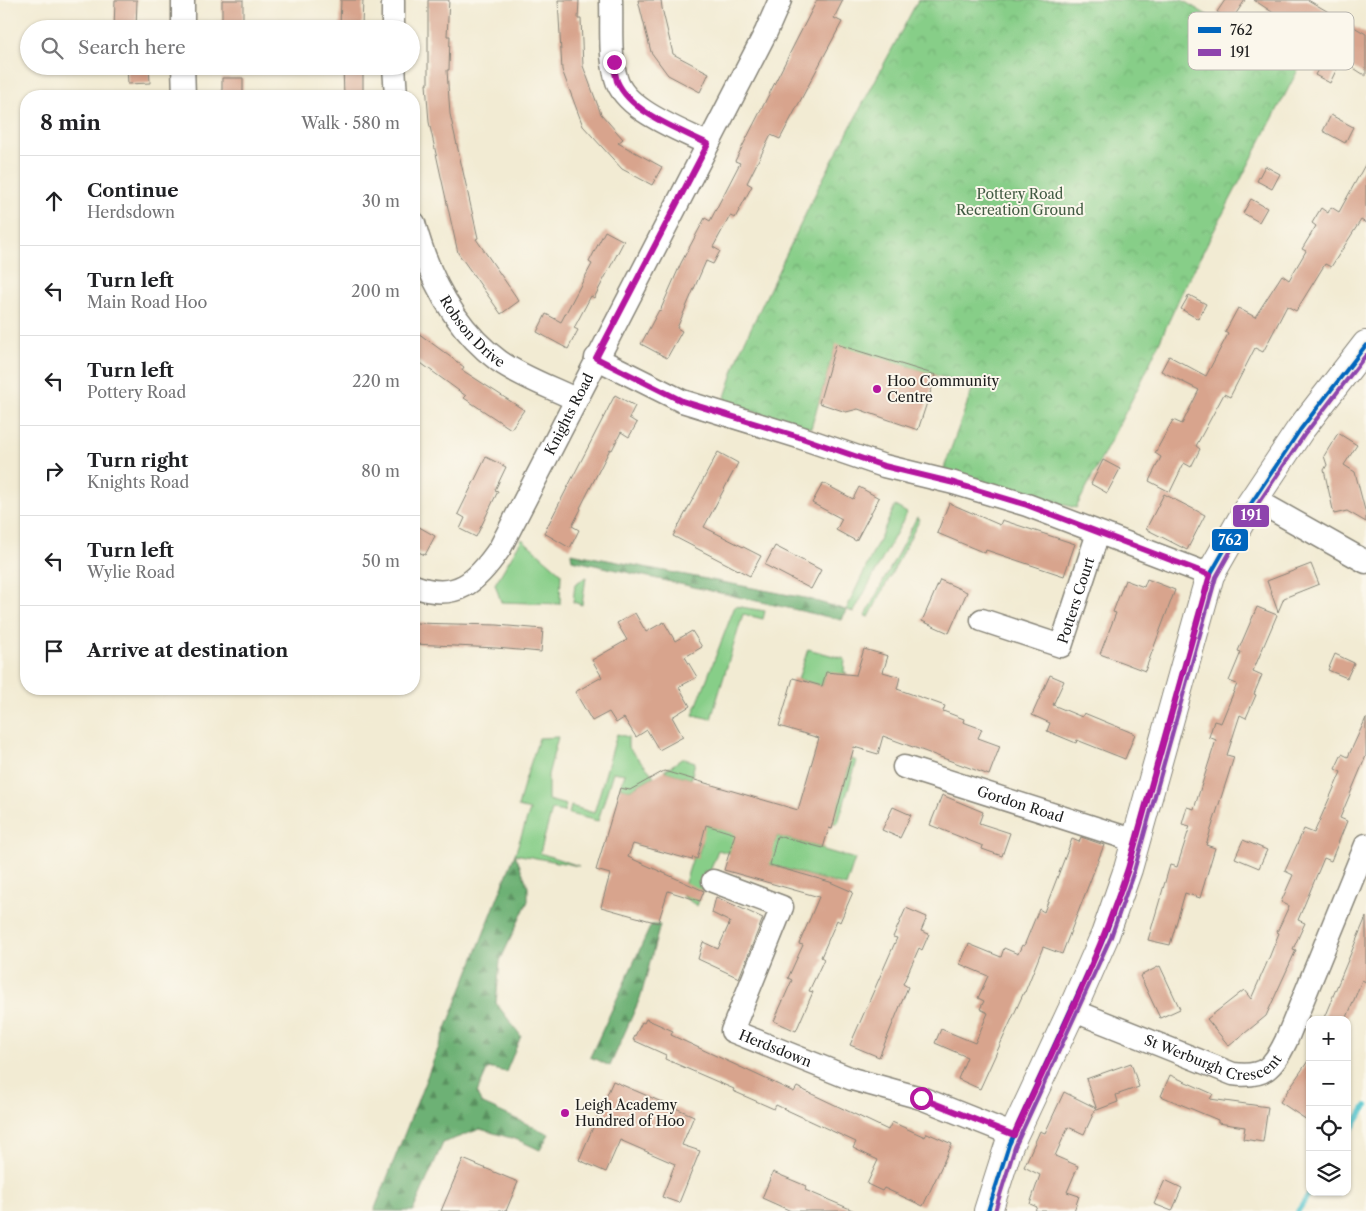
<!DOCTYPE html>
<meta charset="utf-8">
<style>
:root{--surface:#fff;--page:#f6f6f6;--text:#202124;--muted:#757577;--line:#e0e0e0}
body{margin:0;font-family:"Libre Caslon Text",serif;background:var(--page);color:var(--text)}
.controls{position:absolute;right:15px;bottom:15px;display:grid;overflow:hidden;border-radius:10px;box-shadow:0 1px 4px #0004}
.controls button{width:45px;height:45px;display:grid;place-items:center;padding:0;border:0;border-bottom:1px solid var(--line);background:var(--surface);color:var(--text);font:25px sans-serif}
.stop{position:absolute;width:15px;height:15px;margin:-11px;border:4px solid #b5179e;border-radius:50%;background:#fff}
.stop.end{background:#b5179e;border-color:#fff;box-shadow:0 1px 5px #0008}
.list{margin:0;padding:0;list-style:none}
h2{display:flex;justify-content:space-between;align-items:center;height:65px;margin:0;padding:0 20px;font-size:21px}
h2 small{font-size:16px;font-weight:400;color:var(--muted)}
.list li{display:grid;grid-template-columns:32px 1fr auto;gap:15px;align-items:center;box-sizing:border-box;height:90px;padding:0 20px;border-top:1px solid var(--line)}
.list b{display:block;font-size:19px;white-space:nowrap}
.list p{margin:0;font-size:16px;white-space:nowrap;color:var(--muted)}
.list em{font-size:16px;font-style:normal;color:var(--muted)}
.icon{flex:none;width:28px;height:28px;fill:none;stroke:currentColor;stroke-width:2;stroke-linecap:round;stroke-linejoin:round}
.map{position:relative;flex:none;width:1366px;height:1211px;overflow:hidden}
.search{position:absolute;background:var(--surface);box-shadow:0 1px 4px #0004;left:20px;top:20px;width:400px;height:55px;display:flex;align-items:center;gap:12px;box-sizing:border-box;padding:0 18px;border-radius:28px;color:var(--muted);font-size:19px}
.panel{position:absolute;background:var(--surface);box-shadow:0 1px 4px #0004;left:20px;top:90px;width:400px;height:605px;border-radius:20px}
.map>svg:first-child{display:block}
.grass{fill:#87ce88;stroke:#527552}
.forest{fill:url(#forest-firs);stroke:#446648}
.park{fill:url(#park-crowns);stroke:#527552}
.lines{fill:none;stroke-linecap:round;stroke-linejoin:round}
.stream{stroke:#57c5ce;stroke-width:5.5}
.building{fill:#d8a48d}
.minor-casing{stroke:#878478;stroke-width:25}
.tertiary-casing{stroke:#878478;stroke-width:30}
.minor{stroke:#fff;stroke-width:22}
.tertiary{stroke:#fff;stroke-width:28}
.bus-1-casing{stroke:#fbf7ec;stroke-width:8}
.bus-2-casing{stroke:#fbf7ec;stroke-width:8}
.bus-1{stroke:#0065bd;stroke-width:4}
.bus-2{stroke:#8e44ad;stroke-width:4}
.route{stroke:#b5179e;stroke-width:6}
.poi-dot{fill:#b5179e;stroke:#fbf7ec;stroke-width:2}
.labels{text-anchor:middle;stroke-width:4;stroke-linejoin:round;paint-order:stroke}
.park-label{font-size:14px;fill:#415a42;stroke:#fbf7ec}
.street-label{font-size:14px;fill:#1c1c1c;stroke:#fbf7ec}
.poi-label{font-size:14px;fill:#1c1c1c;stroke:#fbf7ec;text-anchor:start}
.key{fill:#fbf7ec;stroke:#b8b5ae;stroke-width:1}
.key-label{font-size:14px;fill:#1c1c1c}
.line-badge{stroke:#fbf7ec;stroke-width:2}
.badge-label{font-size:14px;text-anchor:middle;font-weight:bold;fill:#fff}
</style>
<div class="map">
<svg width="1366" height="1211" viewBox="0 0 1366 1211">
<defs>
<pattern id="forest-firs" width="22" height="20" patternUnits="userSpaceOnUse" patternTransform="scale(1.25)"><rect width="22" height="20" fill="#6db174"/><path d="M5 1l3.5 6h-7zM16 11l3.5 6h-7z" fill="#598f5e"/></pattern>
<pattern id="park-crowns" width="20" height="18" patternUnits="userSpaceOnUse" patternTransform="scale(1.25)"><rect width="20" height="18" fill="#87ce88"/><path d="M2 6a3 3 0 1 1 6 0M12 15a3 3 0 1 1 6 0" fill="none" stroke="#74b075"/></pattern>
</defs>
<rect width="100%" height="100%" fill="#fbf7ec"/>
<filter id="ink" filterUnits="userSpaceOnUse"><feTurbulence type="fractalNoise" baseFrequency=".02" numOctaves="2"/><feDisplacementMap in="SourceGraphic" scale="10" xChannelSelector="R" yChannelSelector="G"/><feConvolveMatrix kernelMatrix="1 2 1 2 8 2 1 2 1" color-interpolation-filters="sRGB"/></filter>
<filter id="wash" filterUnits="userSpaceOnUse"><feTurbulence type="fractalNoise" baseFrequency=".0096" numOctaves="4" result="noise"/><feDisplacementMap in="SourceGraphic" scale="20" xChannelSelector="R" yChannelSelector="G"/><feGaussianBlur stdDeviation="1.12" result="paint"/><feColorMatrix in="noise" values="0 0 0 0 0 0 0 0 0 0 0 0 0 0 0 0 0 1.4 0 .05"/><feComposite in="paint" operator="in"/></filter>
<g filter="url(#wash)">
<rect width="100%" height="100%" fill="#f2ebd3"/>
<path class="grass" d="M895,506l12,7 -53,99 -8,-2z
M917,517l3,2 -51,98 -4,-1z
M522,539l39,34 -1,31 -59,-2 -6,-18z
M586,577l-4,28 -9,-3 2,-18z
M735,606l30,5 -2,8 -20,-5 -32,105 -18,-4z
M808,649l37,10 -1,13 3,1 -1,1 -20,-1 -4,13 -24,-7z
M617,734l11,3v10l26,29 -24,14 -10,-2 5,-14 -12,-2 -15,49 -29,-7 2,-8 23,7z
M558,737l-10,38v25l18,5 -2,7 -12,-2 -12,43 39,13 -64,-12 15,-44 -12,-3 7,-27 14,-42z
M683,758l12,4 -4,17 -27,-8z
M851,759l6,2 -19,62h-5z
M697,822l77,23 3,-9 46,12 1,2 31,9 -9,27 -128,-36 -21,56 -16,-11 12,-38 4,1 5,-16z"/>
<path class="forest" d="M571,553l234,45 41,12 -4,10 -270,-60z
M515,854l13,32v15l-28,60 -4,42 25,33 -15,36 -18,-4 -11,25 4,10 68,31 -9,16 -22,-10 -38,-11 -37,14 -30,68h-39z
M651,925h9l-19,71 -31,70 -20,-9z"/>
<path class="park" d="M918,0h264l116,70 -116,222 -38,84 -68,132 -133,-37 29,-81 -4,-5 -132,-40 -25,83 -88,-25 18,-54 77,-161z"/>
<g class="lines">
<path class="stream" d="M1347,1136l19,-30
M1298,1211l13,-19"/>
</g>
<g id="blocks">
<path class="building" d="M115,0h22l-1,29h-22z
M222,0h21v29h-21z
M341,0h22l-1,25h-22z
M428,0h21l-2,36h3l-1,34h-2l3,44 28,124 -2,1 43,62 -18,13 -43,-61 -14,-63 -15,-68 -3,-38h2z
M558,0h21l-1,19h3l2,47 18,48 22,25 -5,4 44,24 -10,18 -30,-16 -39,-43 -21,-56z
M638,0h23l1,8 11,46 36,19 -9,19 -32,-17 -17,-23z
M817,0h26l-9,18 8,4 -62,117 -9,-4 -24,48 5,3 -17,32 -5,-2 -17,31 7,4 -7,13 -7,-3 -29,67 5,3 -15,27 -26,-14 18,-34 1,1 21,-48 24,-45 5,3 30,-58 -5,-2z
M1225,0h20l-14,21 -14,-9z
M1254,0h54l58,34v42l-25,-16 -11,23 -15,-8 14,-27 -36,-22 -14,25 -15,-8 14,-27z
M127,66h22l1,17 -22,1z
M343,66h20v30h-19z
M222,78h21v18h-21z
M1331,115l22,12 -8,16 -22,-12z
M1366,163v60l-5,-3 -30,47 -6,-3 -29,47 -9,-5 -24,46 -8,-4 -25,49 -6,-3 -28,52 4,3 -9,18 -7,-4 -14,29 -21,-11 12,-24 -6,-4 18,-33 9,4 17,-34 -38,-19 8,-15 37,20 22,-42 -3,-2 13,-24 17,9 27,-42 7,5 17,-29 -4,-2 14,-23 -4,-3 9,-15 7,5 3,-6 8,5z
M1265,166l15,8 -8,15 -15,-8z
M1251,199l16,9 -8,14 -16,-9z
M605,231l19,10 -30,57 -3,-2 -17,32 4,2 -10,19 -31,-17 9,-18 15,8 31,-58 -3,-2z
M1189,295l17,9 -8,15 -17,-10z
M414,330l50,37 -2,3 62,40 -13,19 -47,-31 2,-2 -52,-38z
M836,344l100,31 -18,55 -60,-21 -12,3 -27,-9z
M615,395l20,11 -6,12 8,5 -8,14 -8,-5 -9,18 -2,-1 -30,59 1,1 -9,17 7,4 -9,18 -26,-15z
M1338,433l19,12 -13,20 11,7 11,42v8l-19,-11 -13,3 -10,-44 3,-5 -3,-9z
M718,452l20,11 -34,64 57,29 -11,20 -77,-40z
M486,457l20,10 -11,23 3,1 -22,46 -16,-8 5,-11 -7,-4z
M1103,460l17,9 -13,24 -16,-9z
M823,483l30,16 6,-12 20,11 -23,43 -20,-11 6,-11 -30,-16z
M1164,494l41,21 -18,35 -41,-21z
M949,503l51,22 2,-5 73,24 -11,32 -78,-26 -1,3 -48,-20z
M414,524l21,12 -10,19 -11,-5z
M775,546l46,24 -10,19 -46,-24z
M1311,564l8,20 -35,14 -6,14 -11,-31z
M1147,579l28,11 -30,81 -45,-17 16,-41 -3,-1 12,-32 19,7z
M940,580l27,12 -18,41 -27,-12z
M1257,607l20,8 -24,56 9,4 -8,19 2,1 -10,23 -6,-3 -13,40 7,2 -28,88 9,3 -15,50 -15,-5 -15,52 -22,-5 22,-75 7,2 13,-41 -8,-2 5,-17 7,2 22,-69 -7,-3 5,-16 7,2 16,-39 -8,-3 12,-29 -3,-1z
M635,613l11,19 18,-10 11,19 17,-10 10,16 -17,10 12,20 -18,10 11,19 -18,11 11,20 -24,13 -12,-20 -11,7 -12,-19 -8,5 -7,-11 -17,9 -17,-29 27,-15 -10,-17 35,-20 -10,-17z
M414,623l83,2 46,4 -2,23 -45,-4 -82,-4z
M864,649l24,7 -5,16 17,5 -3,12 48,17 -2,5 21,8 -1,3 19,7 -4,9 22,8 -11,29 -106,-39 -5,18 -24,-7 -22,82 -3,-1 -6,20 -46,-12 -7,29 60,17 23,10 -13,30 -3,-2 -16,37 3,2 -15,32 4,1 -17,39 -22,-10 18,-41 -4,-2 15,-33 -4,-1 20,-47 -95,-27 11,-36 -29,-9 -9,34 -4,-2 -1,3 -59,-16 -5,13 76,34 -4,10 -32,-10 -10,32 -57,-16 9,-33 -14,-4 24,-82 10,2 34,-19 134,39 21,-72 -40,-12 14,-48 29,8 4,-14 30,3z
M1335,654l19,9 -7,15 -19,-8z
M1050,675l14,6 -11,24 29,12 2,-4 51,21 -10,25 -48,-19 -1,3 -29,-12 3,-8 -18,-8z
M1366,718v38l-26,62 7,3 -16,40 -7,-3 -26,62 7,3 -12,26 3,1 -30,66 -37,30 -22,-27 37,-29 7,9 18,-41 10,-25 -2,-1 12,-26 -8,-4 12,-27 -8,-4 19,-42 10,4 27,-61 -6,-3 7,-15 6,3z
M942,795l41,17 -4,11 31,10 -8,23 -20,-7 1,-3 -53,-21z
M893,807l18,8 -11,23 -18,-8z
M1081,837l23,8 -42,109 -19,-7 -18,45h-1l-44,97 -22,-10 9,-22 -32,-14 6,-14 34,14 13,-30 -8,-4 4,-8 -6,-3 10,-22 -28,-12 9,-20 32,13 3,-9 14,6 4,-9 2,1 15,-37 5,3 28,-73 7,3z
M1243,840l24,10 -8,18 -24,-10z
M716,897l47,21 -24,60 -41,-19 5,-17 15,7 12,-27 -18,-9z
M906,908l21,9 -6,14 8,3 -7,16 -3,-2 -16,36 5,3 -29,70 -29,-12 47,-107 -4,-1z
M1366,917v65l-4,-2 -16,40h-23z
M1160,966l20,43 -20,9 -20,-42z
M646,1019l27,12 -2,4 123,57 3,-5 91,43 4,-8 33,15 2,-4 25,11 -29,62 -39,-18 -2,3 -15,-7 11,-24 -25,-12 3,-6 -80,-37 -2,4 -41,-18 1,-2 -69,-30 1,-4 -33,-15 9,-18 2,1z
M1310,1058v64l-30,-20z
M1131,1063l8,24 -23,8 2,7 -21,8 -11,-31z
M1170,1075l43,19 -3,5 58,8 -5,35 -20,-3 2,-12 -27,-4v-3l-57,-24z
M613,1081l81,35 -12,29 18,6 -21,52 -17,-6 13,-33 -55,-24 -14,32 -27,-12z
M1064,1092l32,16 -12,26 -16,-7 -13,29 23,10 -11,26 12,4 -5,15h-39l2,-4 -7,-3 10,-29 -16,-8 16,-36 5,2z
M463,1159l55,23 -12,29h-65z
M773,1172l33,14 -1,4 50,21h-64l-29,-13z
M1165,1180l17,8 -10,23 -18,-7z"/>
</g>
</g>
<g filter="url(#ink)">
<use href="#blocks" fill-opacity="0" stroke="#878478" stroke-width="1"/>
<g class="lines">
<g class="minor-casing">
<g id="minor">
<path d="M183,0v29"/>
<path d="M611,0c1,25 -2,53 5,78 8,32 65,52 92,66"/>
<path d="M393,29v-29"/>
<path d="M183,66l1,30"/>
<path d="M394,66l2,30"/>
<path id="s1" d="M414,223c14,52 40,105 85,138 21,15 53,27 76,38"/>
<path d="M596,358l86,43 117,36 85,29 70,17 73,22 183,70"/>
<path d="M1254,499l112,63"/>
<path id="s2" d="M414,586c42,16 63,-4 86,-38l266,-516 14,-32"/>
<path id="s3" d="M982,620l79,26 37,-113"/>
<path id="s4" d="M904,767l232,74"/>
<path id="s5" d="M713,881l69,26 -50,124 120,48 69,19 93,37"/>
<path id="s6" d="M1072,1010l161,64c31,4 40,-6 53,-33l80,-196"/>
</g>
</g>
<g class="tertiary-casing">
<path id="tertiary" d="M988,1211l21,-66 63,-135 33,-75 23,-66 82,-294 40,-70 50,-75 66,-85"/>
</g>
<use href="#minor" class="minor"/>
<use href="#tertiary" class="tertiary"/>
<g class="bus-1-casing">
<path id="bus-1" d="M988,1211l21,-66 96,-210 23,-66 82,-294 40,-70 50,-75 66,-85"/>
</g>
<g class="bus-2-casing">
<path id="bus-2" d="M995,1211l20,-64 96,-210 23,-66 82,-294 39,-69 50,-74 61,-79"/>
</g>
<use href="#bus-1" class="bus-1"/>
<use href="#bus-2" class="bus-2"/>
</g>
</g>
<g class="lines" filter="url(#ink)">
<path class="route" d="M614,62c0,6 1,13 3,19 14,32 61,48 91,63l-112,214 86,43 117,36 85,29 70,17 73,22 183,70 -82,294c-30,92 -74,178 -114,266l-93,-37"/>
</g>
<g class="poi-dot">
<circle cx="877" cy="389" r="5"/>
<circle cx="565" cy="1113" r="5"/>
</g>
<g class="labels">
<g class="park-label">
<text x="1020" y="199">Pottery Road<tspan x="1020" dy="16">Recreation Ground</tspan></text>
</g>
<g class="street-label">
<text dy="5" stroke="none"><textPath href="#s1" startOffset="125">Robson Drive</textPath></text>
<text dy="5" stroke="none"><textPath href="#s2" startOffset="255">Knights Road</textPath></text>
<text dy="5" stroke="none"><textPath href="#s3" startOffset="131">Potters Court</textPath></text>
<text dy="5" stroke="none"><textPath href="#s4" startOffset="122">Gordon Road</textPath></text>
<text dy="5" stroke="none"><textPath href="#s6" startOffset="152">St Werburgh Crescent</textPath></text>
<text dy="5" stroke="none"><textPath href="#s5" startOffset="254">Herdsdown</textPath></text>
</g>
<g class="poi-label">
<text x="887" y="386">Hoo Community<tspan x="887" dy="16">Centre</tspan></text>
<text x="575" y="1110">Leigh Academy<tspan x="575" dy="16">Hundred of Hoo</tspan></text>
</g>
</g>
<rect x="1188" y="12" width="166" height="58" rx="8" class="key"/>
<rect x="1198" y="27" width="23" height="6" fill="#0065bd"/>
<rect x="1198" y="49" width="23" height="7" fill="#8e44ad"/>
<g class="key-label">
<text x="1230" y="35">762</text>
<text x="1230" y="57">191</text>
</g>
<g class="line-badge">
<rect x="1232" y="504" width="38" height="24" rx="5" fill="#8e44ad"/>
<rect x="1211" y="528" width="38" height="24" rx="5" fill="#0065bd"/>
</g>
<g class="badge-label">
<text x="1251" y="520">191</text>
<text x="1230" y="545">762</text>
</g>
</svg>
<div class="controls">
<button>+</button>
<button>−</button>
<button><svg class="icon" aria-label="locate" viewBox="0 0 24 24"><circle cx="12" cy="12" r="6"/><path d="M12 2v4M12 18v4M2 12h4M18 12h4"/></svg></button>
<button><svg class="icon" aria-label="layers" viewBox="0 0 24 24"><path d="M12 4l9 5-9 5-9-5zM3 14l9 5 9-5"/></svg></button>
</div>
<div class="stop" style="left:921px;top:1098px"></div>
<div class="stop end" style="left:614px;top:62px"></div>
<div class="search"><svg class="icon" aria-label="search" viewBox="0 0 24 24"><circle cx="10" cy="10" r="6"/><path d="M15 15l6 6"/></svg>Search here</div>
<section class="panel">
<h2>8 min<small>Walk · 580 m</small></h2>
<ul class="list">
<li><svg class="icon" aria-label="ahead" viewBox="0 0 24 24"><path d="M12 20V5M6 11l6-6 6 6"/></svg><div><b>Continue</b><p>Herdsdown</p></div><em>30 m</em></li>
<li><svg class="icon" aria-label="left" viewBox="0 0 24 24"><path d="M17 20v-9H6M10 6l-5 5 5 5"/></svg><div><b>Turn left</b><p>Main Road Hoo</p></div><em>200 m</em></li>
<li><svg class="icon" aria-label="left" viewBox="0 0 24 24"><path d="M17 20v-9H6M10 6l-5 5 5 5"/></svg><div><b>Turn left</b><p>Pottery Road</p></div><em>220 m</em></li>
<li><svg class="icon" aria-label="right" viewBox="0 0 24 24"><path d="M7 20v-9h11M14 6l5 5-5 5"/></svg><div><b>Turn right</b><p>Knights Road</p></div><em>80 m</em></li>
<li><svg class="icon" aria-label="left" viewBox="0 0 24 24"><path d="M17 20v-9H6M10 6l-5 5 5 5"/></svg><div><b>Turn left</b><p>Wylie Road</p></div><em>50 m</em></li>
<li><svg class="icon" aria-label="arrive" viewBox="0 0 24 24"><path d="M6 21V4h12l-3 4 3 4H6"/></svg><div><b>Arrive at destination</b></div></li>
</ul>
</section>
</div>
